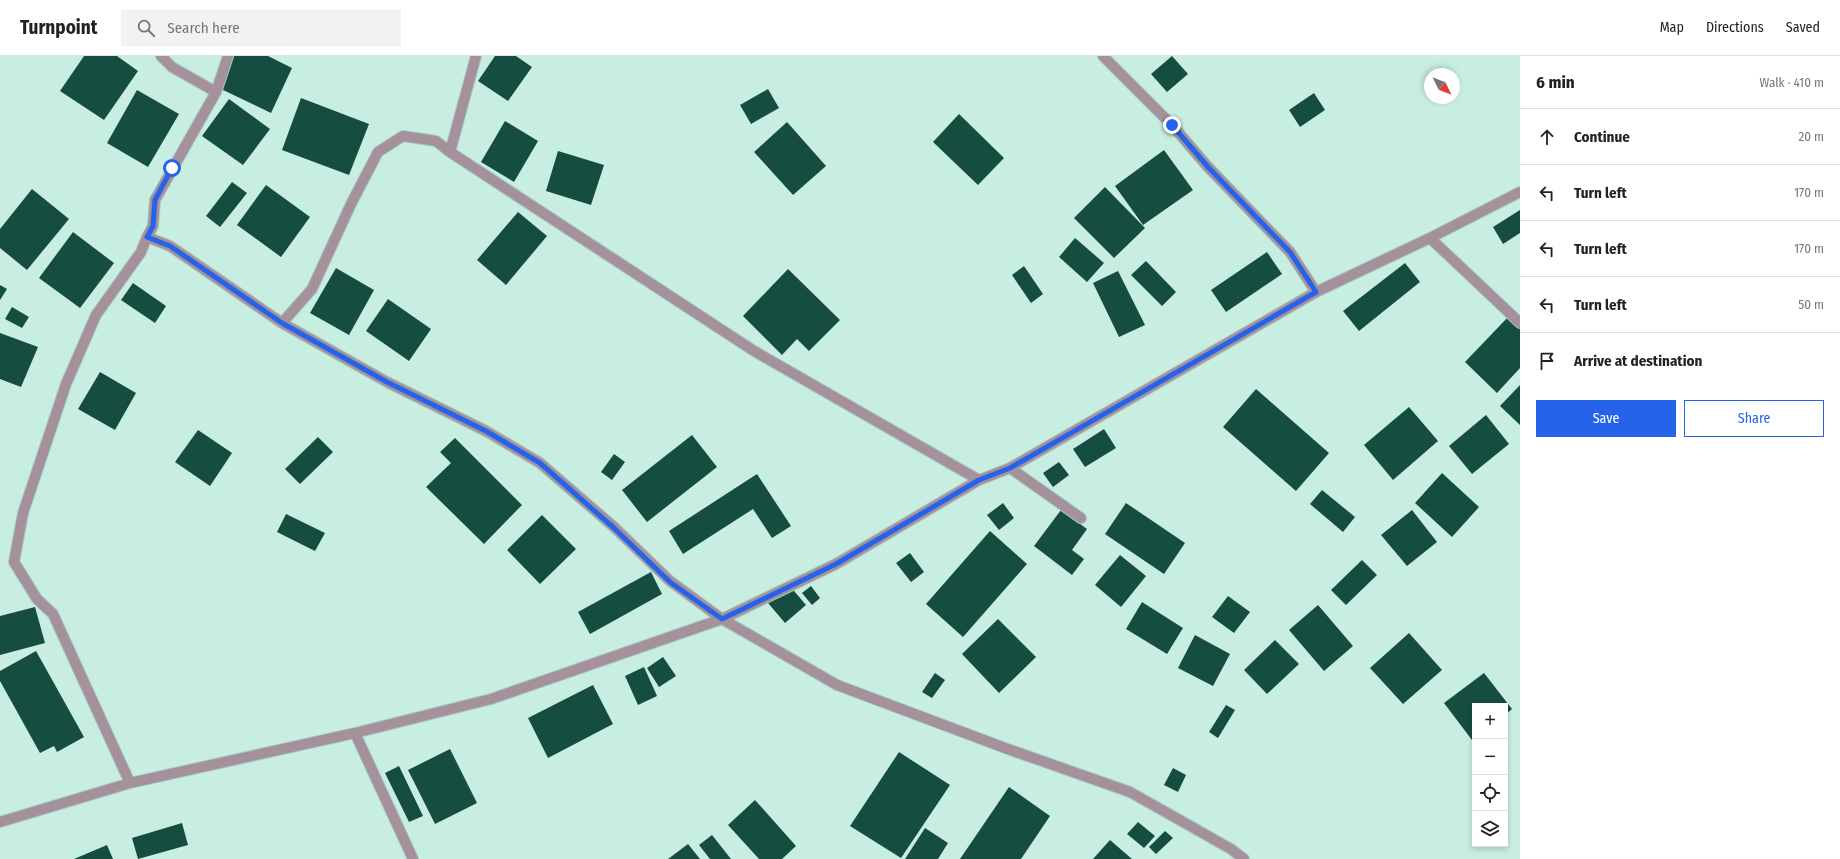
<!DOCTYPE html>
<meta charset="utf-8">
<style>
:root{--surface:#fff;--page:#f2f2f2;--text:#222;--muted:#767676;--line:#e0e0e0;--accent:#2563eb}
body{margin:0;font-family:"Fira Sans Condensed",sans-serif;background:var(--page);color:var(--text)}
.controls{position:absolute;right:12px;bottom:12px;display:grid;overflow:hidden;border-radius:0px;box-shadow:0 2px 6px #0003}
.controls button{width:36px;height:36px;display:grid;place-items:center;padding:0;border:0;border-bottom:1px solid var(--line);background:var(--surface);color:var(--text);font:20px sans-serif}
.compass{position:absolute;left:1424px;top:12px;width:36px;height:36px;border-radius:50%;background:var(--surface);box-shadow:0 2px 6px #0003;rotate:133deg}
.stop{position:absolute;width:12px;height:12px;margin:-9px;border:3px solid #2563eb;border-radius:50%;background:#fff}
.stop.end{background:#2563eb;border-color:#fff;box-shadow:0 1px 4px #0008}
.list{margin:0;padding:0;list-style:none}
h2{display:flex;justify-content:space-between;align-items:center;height:52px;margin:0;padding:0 16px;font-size:17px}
h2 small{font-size:13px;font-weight:400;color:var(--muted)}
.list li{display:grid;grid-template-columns:26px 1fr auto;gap:12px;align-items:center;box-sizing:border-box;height:56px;padding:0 16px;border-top:1px solid var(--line)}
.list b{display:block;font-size:15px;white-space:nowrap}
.list em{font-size:13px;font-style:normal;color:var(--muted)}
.actions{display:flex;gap:8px;padding:12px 16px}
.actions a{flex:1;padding:9px 0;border:1px solid var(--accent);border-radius:0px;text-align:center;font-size:14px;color:var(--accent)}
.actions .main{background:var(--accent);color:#fff}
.icon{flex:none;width:22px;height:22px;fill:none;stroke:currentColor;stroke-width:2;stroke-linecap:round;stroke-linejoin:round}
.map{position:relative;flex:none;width:1520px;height:803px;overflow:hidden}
header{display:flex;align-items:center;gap:24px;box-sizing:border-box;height:56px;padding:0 20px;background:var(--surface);border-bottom:1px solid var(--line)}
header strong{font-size:19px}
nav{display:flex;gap:22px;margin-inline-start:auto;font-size:14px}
.search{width:280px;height:36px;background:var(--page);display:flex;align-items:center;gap:10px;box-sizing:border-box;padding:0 14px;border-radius:0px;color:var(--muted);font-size:15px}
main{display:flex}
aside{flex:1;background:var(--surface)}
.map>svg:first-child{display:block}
.building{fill:#154d41}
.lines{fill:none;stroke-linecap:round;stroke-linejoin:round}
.minor-casing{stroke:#a7c9be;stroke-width:12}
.minor{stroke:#a4919c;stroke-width:10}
.route{stroke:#2563eb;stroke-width:5}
</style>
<header>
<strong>Turnpoint</strong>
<div class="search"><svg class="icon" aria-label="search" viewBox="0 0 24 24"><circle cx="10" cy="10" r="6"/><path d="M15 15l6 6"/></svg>Search here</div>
<nav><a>Map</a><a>Directions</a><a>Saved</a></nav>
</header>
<main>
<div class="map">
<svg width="1520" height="803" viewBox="0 0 1520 803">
<rect width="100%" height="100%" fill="#c8eee2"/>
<path class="building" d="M84,0h33l21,15 -34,49 -44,-29z
M234,0h34l24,12 -21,45 -52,-25z
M495,0h21l16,11 -24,34 -30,-20z
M1172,0l16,18 -21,18 -16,-18z
M768,33l11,19 -28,16 -11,-19z
M137,34l42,24 -31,53 -41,-24z
M1314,37l11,17 -25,17 -11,-17z
M301,42l68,26 -20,51 -67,-25z
M229,43l41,30 -27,36 -41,-29z
M959,58l45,44 -26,27 -45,-43z
M505,65l33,20 -24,41 -33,-20z
M787,66l39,44 -33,29 -39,-43z
M1164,94l29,40 -50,35 -28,-39z
M558,95l46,14 -13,40 -45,-14z
M232,126l15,11 -27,34 -14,-11z
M266,129l44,32 -29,40 -44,-32z
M1105,131l40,41 -31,30 -40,-40z
M32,133l37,30 -42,51 -27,-22v-19z
M1520,154v23l-17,11 -10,-17z
M518,156l29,24 -41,49 -29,-25z
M73,176l41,31 -34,45 -41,-30z
M1075,182l29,25 -17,19 -28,-25z
M1267,196l15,22 -56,38 -15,-22z
M1146,205l30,31 -14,14 -31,-31z
M1405,207l15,19 -61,49 -16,-20z
M1024,210l19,28 -12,9 -19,-28z
M336,212l38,22 -25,45 -39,-22z
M788,213l52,51 -31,31 -12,-12 -15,16 -39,-39z
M1118,215l27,54 -26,12 -26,-54z
M133,227l33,23 -11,17 -34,-23z
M0,229l7,4 -7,11z
M388,243l43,30 -22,32 -43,-30z
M12,251l17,10 -7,11 -17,-9z
M1509,260l11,10v42l-23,25 -32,-31z
M0,277l38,14 -17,40 -21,-8z
M100,316l36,21 -21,37 -37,-21z
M1520,329v40l-20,-19z
M1256,333l73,64 -33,38 -73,-64z
M1409,351l29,34 -45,39 -29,-35z
M1486,359l23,29 -37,30 -23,-28z
M1104,373l12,19 -31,19 -12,-18z
M198,374l34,23 -22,33 -35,-24z
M692,379l25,32 -70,55 -25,-32z
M318,381l15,15 -33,32 -15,-15z
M455,382l67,67 -38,39 -58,-57 25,-24 -11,-11z
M614,398l11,8 -13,18 -11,-8z
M1059,406l10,13 -16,12 -10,-14z
M1442,417l37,34 -27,30 -37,-34z
M757,418l34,52 -19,12 -19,-29 -70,45 -14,-23z
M1322,434l33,27 -12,15 -33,-28z
M1003,447l11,15 -15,12 -12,-15z
M1126,447l59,40 -21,31 -59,-40z
M1061,454l26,19 -15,21 12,9 -12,16 -38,-29z
M1412,454l25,32 -30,24 -26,-31z
M286,458l39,19 -10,18 -38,-19z
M542,459l34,34 -36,35 -33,-34z
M990,475l37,33 -64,73 -37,-33z
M910,497l14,19 -13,10 -15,-19z
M1120,499l26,21 -25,31 -26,-22z
M1362,504l15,15 -31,30 -15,-15z
M651,516l11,22 -72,40 -12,-22z
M789,529l17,20 -21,18 -17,-20z
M811,530l9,12 -8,7 -10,-12z
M1228,540l22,16 -16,21 -22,-16z
M1142,546l41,26 -16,26 -41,-25z
M1318,549l35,41 -29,25 -35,-41z
M35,551l10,36 -45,12v-39z
M998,563l38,38 -37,36 -37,-39z
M1409,577l33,37 -39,34 -33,-36z
M1195,579l35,19 -17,32 -35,-18z
M1275,584l24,24 -32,30 -23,-24z
M36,595l48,86 -27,15 -3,-6 -14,7 -40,-72v-10z
M663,601l13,19 -17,11 -12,-19z
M644,611l13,29 -19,9 -13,-29z
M935,617l10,7 -13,18 -10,-6z
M1484,617l28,36 -7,6v-9h-30v32l-3,2 -28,-37z
M593,629l20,39 -65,34 -20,-40z
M1226,649l9,5 -17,28 -9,-6z
M450,693l27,54 -42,21 -27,-54z
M899,696l51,33 -49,73 -51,-32z
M399,710l24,50 -14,6 -24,-49z
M1173,712l13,7 -8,17 -14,-7z
M1009,731l41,29 -29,43h-61z
M755,744l41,46 -14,13h-23l-31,-34z
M1138,766l17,14 -11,12 -17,-14z
M182,767l6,22 -50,14 -6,-21z
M925,772l23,15 -10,16h-33z
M1165,775l8,7 -17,16 -7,-7z
M712,779l19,24h-21l-11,-14z
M1110,784l22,19h-39z
M688,788l12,15h-32z
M107,789l6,14h-39z"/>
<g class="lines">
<g class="minor-casing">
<path id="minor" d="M161,0l11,11 44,25
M1103,0l69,69 36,42 82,85 26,40
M450,96l304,199 225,129
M147,181l23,9 112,77 105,59 99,49 54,32 74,64 56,54 52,38 115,66 168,63 125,44 101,57 13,10
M1430,182l90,85
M282,267l30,-34 39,-85 27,-52 25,-16 33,5 14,11 26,-96
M1010,412l71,50
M355,677l58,126
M130,727l-77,-169 -16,-15 -23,-37 9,-49 43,-129 30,-69 45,-63 6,-15 6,-11 2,-26 61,-108 12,-36
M0,766l130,-39 225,-50 136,-34 231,-80 114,-55 143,-84 31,-12 306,-176 114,-54 90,-46"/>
</g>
<use href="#minor" class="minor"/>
</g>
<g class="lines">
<path class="route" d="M172,112l-17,32 -2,26 -6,11 23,9 112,77 105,59 99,49 54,32 74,65 56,54 52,37 114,-55 143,-84 31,-12 306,-176 -26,-40 -82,-85 -36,-42"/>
</g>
</svg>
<div class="controls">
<button>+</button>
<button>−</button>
<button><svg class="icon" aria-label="locate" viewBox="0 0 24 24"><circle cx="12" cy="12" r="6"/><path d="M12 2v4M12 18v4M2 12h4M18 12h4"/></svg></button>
<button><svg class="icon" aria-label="layers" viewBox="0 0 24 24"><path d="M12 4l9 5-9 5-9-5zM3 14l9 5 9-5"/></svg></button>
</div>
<svg class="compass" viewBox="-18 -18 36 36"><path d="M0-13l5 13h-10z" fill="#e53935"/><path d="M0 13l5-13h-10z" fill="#767676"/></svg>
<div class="stop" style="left:172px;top:112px"></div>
<div class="stop end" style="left:1172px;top:69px"></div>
</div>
<aside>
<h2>6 min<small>Walk · 410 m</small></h2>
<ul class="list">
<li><svg class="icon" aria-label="ahead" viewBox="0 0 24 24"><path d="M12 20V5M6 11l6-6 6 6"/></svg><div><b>Continue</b></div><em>20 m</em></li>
<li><svg class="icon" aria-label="left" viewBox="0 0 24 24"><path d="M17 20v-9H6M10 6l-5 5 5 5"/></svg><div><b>Turn left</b></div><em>170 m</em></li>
<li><svg class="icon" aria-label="left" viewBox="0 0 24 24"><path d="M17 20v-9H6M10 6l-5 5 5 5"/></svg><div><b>Turn left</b></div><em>170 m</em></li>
<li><svg class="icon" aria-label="left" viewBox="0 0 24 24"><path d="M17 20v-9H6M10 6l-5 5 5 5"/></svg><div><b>Turn left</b></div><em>50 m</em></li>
<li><svg class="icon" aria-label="arrive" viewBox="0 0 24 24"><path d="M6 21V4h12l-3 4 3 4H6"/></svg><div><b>Arrive at destination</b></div></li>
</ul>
<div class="actions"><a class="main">Save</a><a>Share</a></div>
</aside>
</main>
